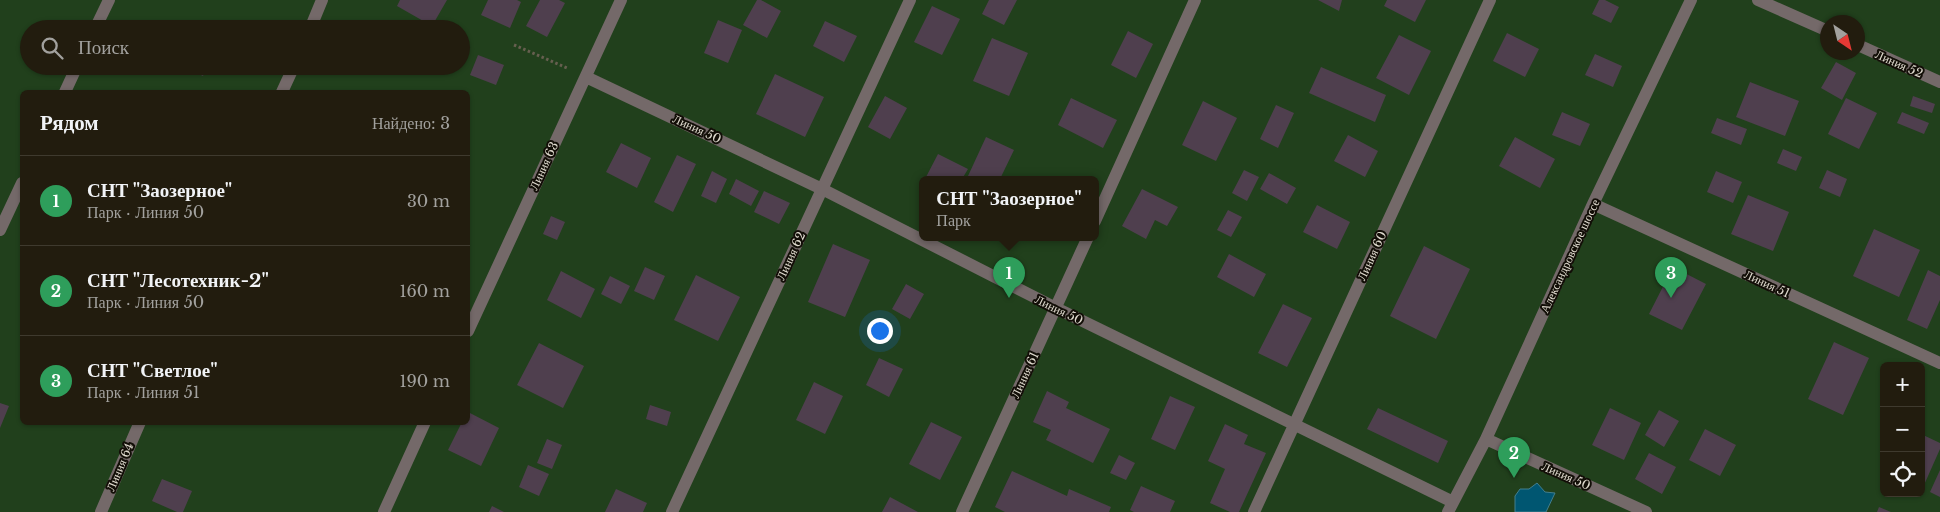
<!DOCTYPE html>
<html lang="ru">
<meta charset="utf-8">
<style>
:root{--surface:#221c0e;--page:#2e291c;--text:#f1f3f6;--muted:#a2a19e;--line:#3f3a2e;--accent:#1a73e8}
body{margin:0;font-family:"Libre Baskerville",serif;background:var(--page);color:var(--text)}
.controls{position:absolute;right:15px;bottom:15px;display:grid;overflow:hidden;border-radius:8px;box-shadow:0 1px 4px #0004}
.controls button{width:45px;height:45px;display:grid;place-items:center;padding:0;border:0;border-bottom:1px solid var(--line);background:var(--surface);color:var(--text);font:25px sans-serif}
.compass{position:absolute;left:1820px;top:15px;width:45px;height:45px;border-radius:50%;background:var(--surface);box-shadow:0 1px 4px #0004;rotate:145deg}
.you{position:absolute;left:879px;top:330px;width:18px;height:18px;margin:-12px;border:4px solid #fff;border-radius:50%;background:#1a73e8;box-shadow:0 0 0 8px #1a73e833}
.badge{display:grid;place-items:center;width:32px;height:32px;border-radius:50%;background:var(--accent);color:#fff;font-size:16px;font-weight:700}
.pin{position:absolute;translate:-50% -41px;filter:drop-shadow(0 1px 2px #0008)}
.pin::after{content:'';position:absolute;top:26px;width:18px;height:15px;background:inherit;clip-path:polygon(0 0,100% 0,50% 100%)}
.popup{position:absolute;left:919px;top:176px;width:180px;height:65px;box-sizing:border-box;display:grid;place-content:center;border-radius:8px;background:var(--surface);filter:drop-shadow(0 1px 4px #0005);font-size:16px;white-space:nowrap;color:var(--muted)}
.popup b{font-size:19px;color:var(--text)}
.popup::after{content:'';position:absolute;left:50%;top:100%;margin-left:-10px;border:10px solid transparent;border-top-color:var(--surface)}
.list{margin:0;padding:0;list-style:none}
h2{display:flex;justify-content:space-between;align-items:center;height:65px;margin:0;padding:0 20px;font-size:21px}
h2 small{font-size:16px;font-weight:400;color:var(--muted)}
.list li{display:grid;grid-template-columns:32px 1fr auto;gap:15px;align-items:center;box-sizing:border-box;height:90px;padding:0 20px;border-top:1px solid var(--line)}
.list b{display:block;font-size:19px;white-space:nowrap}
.list p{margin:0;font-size:16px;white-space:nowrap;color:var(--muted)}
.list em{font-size:16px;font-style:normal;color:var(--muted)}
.icon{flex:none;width:28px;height:28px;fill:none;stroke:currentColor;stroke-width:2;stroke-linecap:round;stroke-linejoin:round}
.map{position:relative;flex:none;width:1940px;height:512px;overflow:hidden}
.search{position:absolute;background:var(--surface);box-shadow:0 1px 4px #0004;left:20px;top:20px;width:450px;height:55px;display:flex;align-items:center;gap:12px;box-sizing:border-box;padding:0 18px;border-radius:28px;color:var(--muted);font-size:19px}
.panel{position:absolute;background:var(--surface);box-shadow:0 1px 4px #0004;left:20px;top:90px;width:450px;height:335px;border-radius:8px}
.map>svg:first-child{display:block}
.green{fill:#21401c;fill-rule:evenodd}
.water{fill:#005671;stroke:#437e8d}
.building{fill:#4f3f4e}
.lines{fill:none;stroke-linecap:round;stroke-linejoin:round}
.path{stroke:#665f4f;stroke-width:3;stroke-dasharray:2.5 2.5;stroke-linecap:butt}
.minor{stroke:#746969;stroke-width:12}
.labels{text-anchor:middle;stroke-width:4;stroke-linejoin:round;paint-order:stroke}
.street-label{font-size:12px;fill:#e0dbcf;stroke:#120e07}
</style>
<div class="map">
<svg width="1940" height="512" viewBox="0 0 1940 512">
<rect width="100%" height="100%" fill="#2d2513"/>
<path class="green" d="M0,0h1940v512h-1940zM1828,22h30v30h-30zM29,29h432v37h-432zM22,92h446v330h-446zM923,179h172v58h-172zM1884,366h37v127h-37z"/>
<path class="water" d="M1537,483l8,9 10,1 -9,19h-31v-16l5,-7h9z"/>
<path class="building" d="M400,0h47l-15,26 -35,-20z
M488,0h29l4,2 -11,26 -29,-13z
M540,0h19l6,3 -18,34 -21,-11z
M757,0h4l20,11 -14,27 -24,-13z
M989,0h28l-13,25 -22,-11z
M1318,0h24l-3,11z
M1387,0h39l-11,22 -31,-16z
M1599,0h6l14,7 -8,16 -19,-9z
M932,6l28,13 -18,36 -28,-13z
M718,20l24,10 -14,33 -24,-10z
M825,21l32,15 -13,26 -31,-16z
M1128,31l25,13 -17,34 -25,-13z
M1507,33l32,16 -14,28 -32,-16z
M1399,35l32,16 -22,44 -33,-17z
M992,38l36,15 -19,43 -36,-15z
M1595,54l27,12 -9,21 -28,-12z
M478,55l26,10 -8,20 -26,-10z
M1836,62l20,11 -14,27 -21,-12z
M182,66h25l-4,10z
M1321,67l65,28 -11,27 -66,-29z
M775,74l49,23 -19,40 -49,-23z
M1750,82l49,19 -14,35 -49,-19z
M885,96l22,12 -17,31 -22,-12z
M1913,96l22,8 -3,9 -22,-7z
M1071,98l46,22 -14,28 -45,-23z
M1846,98l31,15 -18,36 -31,-15z
M1203,101l34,17 -21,43 -34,-16z
M1276,105l18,8 -16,35 -18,-9z
M1562,112l28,12 -10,22 -28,-11z
M1902,112l27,11 -5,11 -27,-11z
M1717,118l30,11 -6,16 -30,-12z
M1348,135l30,16 -13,26 -31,-16z
M986,137l28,13 -14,29h-25l-7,-3z
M1515,137l40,22 -15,29 -41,-22z
M621,143l30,15 -14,30 -31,-16z
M1783,149l19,8 -6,14 -19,-8z
M938,154l30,15 -6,10h-37z
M677,155l19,9 -23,48 -19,-10z
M1244,170l15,7 -12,24 -15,-8z
M1827,170l20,9 -7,18 -21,-9z
M712,171l15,8 -11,24 -15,-7z
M1716,171l26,11 -9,21 -26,-11z
M1269,173l27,15 -9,16 -27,-15z
M736,179l23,12 -8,15 -22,-12z
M1142,189l36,18 -11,19 -12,-6 -9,19 -24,-13z
M764,191l26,12 -11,21 -25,-12z
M1748,195l41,17 -16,39 -42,-17z
M1317,205l33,17 -13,27 -34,-17z
M1228,210l14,7 -11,20 -14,-7z
M551,216l14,6 -8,18 -14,-6z
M1874,229l46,21 -21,47 -46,-21z
M833,244l37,16 -25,57 -37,-15z
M1424,246l46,23 -34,70 -46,-23z
M1229,254l37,20 -12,23 -37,-20z
M645,267l20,9 -11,24 -20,-9z
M1673,267l33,17 -24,46 -33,-16z
M1928,270l12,6v24l-13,29 -20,-9z
M561,271l34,18 -14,29 -34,-18z
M696,275l44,22 -22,44 -44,-21z
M610,276l20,10 -9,18 -20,-10z
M906,284l18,10 -14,25 -18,-10z
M1283,304l29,14 -25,49 -29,-14z
M1834,342l35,16 -26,57 -35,-16z
M539,343l45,23 -21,42 -46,-23z
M879,358l24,11 -14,28 -23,-12z
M814,382l29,14 -18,38 -29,-14z
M1047,391l22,11 -3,6 44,21 -17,34 -47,-23 5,-10 -18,-8z
M1170,396l25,11 -20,43 -24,-11z
M0,403l9,3 -9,22z
M650,405l21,7 -4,14 -21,-7z
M1378,408l70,33 -10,22 -71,-34z
M1610,408l31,15 -17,37 -32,-15z
M1659,410l20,11 -15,26 -19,-12z
M468,412l31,16 -18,38 -33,-16 14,-28h6z
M931,422l31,15 -22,43 -31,-16z
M1225,424l23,11 -4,9 22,9 -27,59h-9l-20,-9 15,-34 -17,-8z
M1705,429l31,16 -16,31 -31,-16z
M1921,434l19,9v6l-16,36 -3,-1z
M547,439l15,6 -10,24 -15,-6z
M1649,453l27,14 -14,27 -27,-15z
M1119,455l16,8 -9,17 -16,-7z
M528,465l21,9 -10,22 -20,-9z
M1940,470v27l-10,-5z
M1012,471l55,25 2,-7 42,18 -2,5h-104l-10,-5z
M162,479l30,12 -9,21h-6l-25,-11z
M1141,486l34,15 -5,11h-36l-4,-2z
M616,489l31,14 -4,9h-38z
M890,497l28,15h-36z
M492,506l12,6h-15z
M1879,507l12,5h-14z"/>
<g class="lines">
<path class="path" d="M514,45l53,23"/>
<path class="minor" d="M1758,0l70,31
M95,29l14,-29
M310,29l12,-29
M1858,45l82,37
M586,77l236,112 234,119 397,194
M65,92l12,-26
M282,92l12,-26
M1593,204l347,159
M1095,221l100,-221
M0,230l22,-47
M468,331l153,-331
M1486,439l160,73
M101,512l39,-90
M384,512l41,-90
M672,512l238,-512
M962,512l126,-275
M1254,512l236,-512
M1448,512l38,-73 107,-235 98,-204"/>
</g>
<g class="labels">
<g class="street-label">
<text transform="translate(1899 64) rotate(24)" y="4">Линия 52</text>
<text transform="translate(697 129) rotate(25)" y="4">Линия 50</text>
<text transform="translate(544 166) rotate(-65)" y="4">Линия 63</text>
<text transform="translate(791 256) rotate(-65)" y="4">Линия 62</text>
<text transform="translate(1372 256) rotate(-65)" y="4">Линия 60</text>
<text transform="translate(1570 256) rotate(-65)" y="4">Александровское шоссе</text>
<text transform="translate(1767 284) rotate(25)" y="4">Линия 51</text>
<text transform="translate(1059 310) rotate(26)" y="4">Линия 50</text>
<text transform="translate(1025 375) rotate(-65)" y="4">Линия 61</text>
<text transform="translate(120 467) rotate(-67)" y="4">Линия 64</text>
<text transform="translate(1566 476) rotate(24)" y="4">Линия 50</text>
</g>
</g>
</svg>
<div class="controls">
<button>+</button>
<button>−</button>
<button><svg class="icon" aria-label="locate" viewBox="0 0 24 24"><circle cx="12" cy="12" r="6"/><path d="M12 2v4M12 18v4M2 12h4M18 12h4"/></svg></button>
</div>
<svg class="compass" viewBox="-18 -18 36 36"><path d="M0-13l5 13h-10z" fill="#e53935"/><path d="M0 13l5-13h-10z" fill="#a2a19e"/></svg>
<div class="you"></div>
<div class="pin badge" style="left:1009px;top:298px;background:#2e9e5b">1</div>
<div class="popup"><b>СНТ &quot;Заозерное&quot;</b>Парк</div>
<div class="pin badge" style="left:1514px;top:478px;background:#2e9e5b">2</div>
<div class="pin badge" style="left:1671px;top:298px;background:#2e9e5b">3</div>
<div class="search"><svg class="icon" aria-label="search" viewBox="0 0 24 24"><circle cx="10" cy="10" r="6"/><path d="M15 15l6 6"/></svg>Поиск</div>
<section class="panel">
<h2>Рядом<small>Найдено: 3</small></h2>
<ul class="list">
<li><span class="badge" style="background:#2e9e5b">1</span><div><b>СНТ &quot;Заозерное&quot;</b><p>Парк · Линия 50</p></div><em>30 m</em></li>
<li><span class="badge" style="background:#2e9e5b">2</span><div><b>СНТ &quot;Лесотехник-2&quot;</b><p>Парк · Линия 50</p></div><em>160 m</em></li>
<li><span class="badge" style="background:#2e9e5b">3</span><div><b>СНТ &quot;Светлое&quot;</b><p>Парк · Линия 51</p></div><em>190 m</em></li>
</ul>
</section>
</div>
